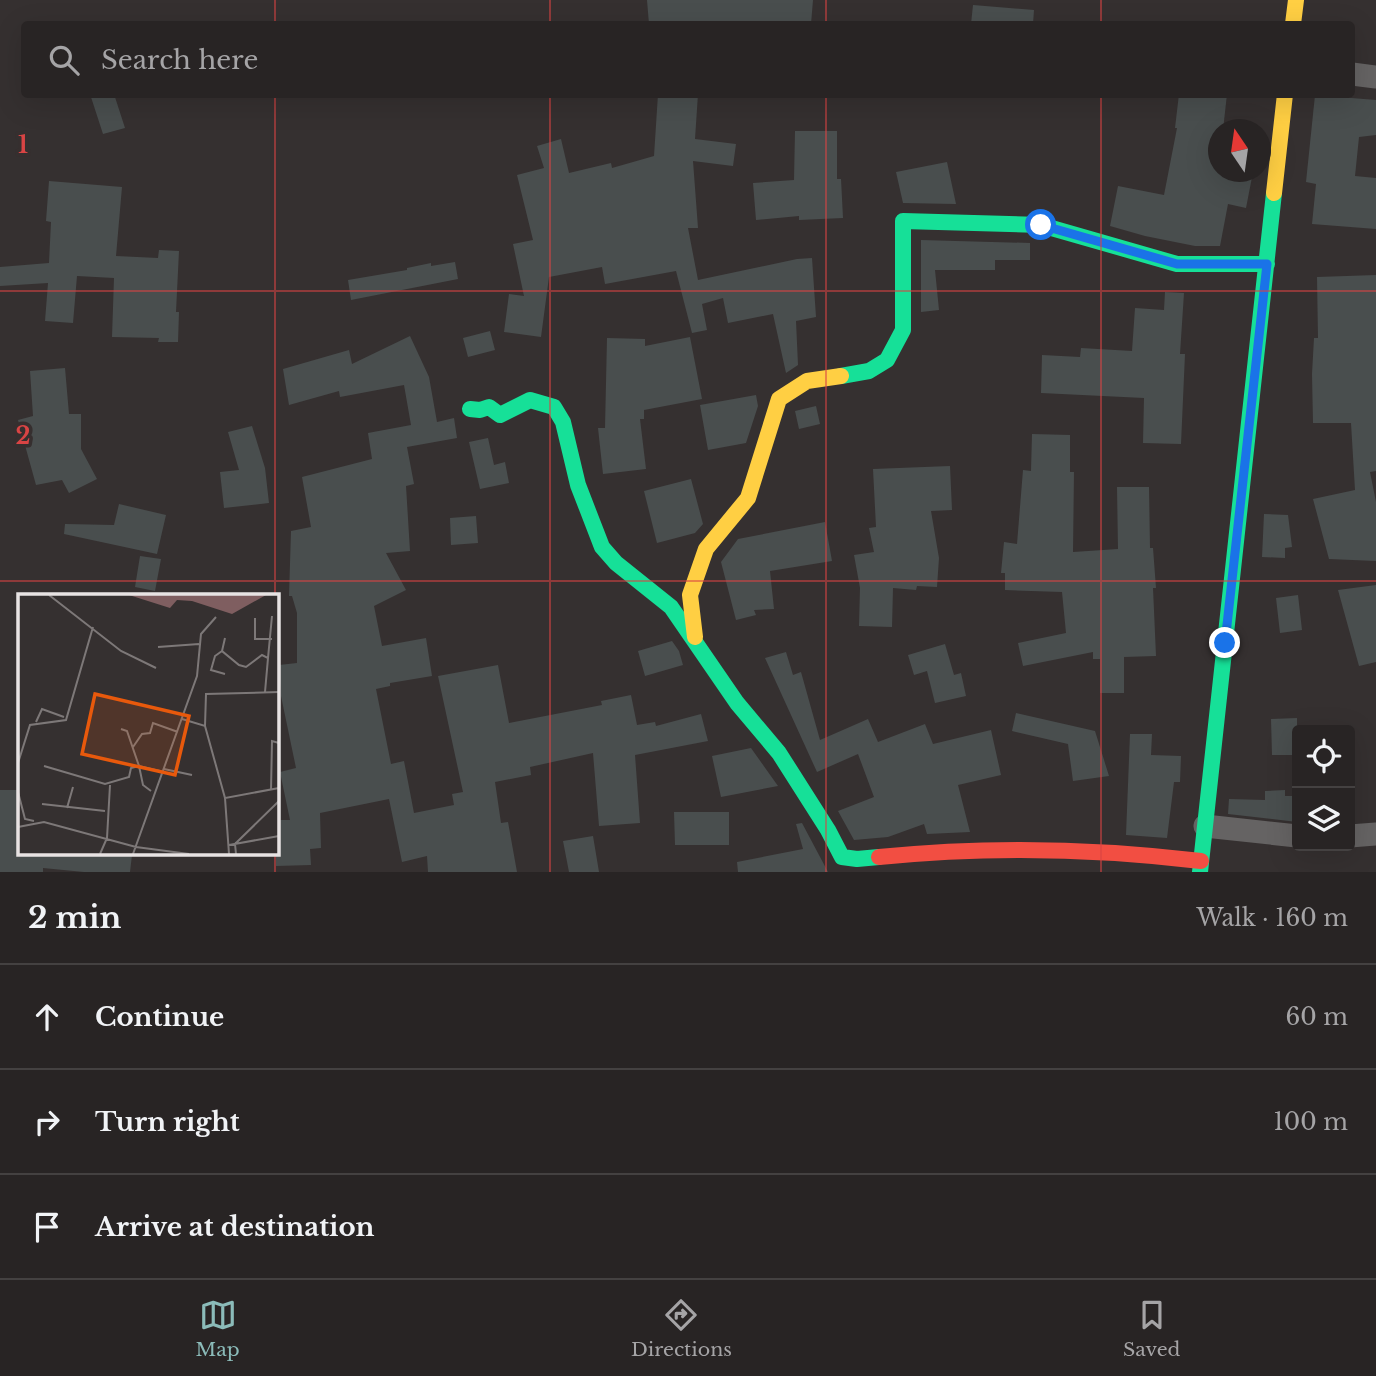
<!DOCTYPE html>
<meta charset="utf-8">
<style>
:root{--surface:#282424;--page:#343031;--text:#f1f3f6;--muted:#a5a4a6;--line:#444141;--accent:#8bbbb9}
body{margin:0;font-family:"Libre Baskerville",serif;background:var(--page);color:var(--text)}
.controls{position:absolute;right:21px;bottom:21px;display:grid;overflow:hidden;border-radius:7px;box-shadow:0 7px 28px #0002}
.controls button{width:63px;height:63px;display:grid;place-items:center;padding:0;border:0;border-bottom:2px solid var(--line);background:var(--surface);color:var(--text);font:35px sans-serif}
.compass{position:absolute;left:1208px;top:119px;width:63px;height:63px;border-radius:50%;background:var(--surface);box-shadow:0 7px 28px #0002;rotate:347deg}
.stop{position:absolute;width:21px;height:21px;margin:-16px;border:5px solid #1a73e8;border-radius:50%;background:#fff}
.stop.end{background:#1a73e8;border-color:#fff;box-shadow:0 2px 7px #0008}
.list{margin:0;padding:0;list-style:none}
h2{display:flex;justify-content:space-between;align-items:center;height:91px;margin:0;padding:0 28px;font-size:30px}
h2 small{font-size:23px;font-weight:400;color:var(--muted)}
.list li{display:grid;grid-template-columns:46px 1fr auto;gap:21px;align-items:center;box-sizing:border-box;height:105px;padding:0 28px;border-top:2px solid var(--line)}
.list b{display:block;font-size:26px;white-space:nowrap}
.list em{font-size:23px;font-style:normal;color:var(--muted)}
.icon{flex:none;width:38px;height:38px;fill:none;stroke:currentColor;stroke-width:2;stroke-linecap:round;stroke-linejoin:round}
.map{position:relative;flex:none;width:1376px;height:872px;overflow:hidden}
.search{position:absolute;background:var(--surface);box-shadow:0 7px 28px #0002;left:21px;right:21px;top:21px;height:77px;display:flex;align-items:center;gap:18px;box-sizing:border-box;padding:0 24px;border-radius:7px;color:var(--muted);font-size:26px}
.sheet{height:406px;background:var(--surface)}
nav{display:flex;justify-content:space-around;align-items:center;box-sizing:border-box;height:98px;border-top:2px solid var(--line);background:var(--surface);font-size:19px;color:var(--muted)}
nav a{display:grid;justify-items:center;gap:4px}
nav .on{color:var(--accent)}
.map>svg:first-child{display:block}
.building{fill:#494e4e}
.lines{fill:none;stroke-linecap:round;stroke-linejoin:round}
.street{stroke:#656363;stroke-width:23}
.fast{stroke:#16e098;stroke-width:16}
.slow{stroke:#ffcf43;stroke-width:16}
.jam{stroke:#f24e42;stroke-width:16}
.route{stroke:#1a73e8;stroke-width:9}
.grid{fill:none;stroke:#d94444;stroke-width:2;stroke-opacity:0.55}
.inset-road{fill:none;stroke:#7d7878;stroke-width:2}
.view{fill:#e8590c;fill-opacity:0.15;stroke:#e8590c;stroke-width:3.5}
.inset-edge{fill:none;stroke:#e8e3e3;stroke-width:3.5}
.grid-label{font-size:23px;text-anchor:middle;font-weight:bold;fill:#d94444;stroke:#362f2f;stroke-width:7;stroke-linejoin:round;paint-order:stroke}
</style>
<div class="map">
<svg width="1376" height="872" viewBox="0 0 1376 872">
<rect width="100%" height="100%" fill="#353030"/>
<path class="building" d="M647,0h166l-2,24h-162z
M973,5l61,5 -1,14h-62z
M90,94h24l11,34 -22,6z
M658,94h40l-3,45 41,5 -3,22 -40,-5 5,67h-10l10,52 99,-21 15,-1 4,59 -20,4 2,44 -12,8 -13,-59 -45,9 -5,-25 -21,6 5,26 -15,3 -16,-62 -71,13 -3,-17 -53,10 -8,60 -37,-5 5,-38 15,2 -11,-52 20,-4 -16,-65 27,-7 -7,-22 24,-7 8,34 42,-10 1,5 42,-12z
M1179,94h48l-4,36h-4v42h34l-7,36 -18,-4 -8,42h-25l-50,-10 -35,-10 8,-40 46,9 13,-67h-2z
M1315,95l61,5v35l-17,2 -4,39 21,2v51l-64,-5 4,-40 -10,-2z
M795,131h42v48h4l2,39 -44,2v-4l-43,4 -3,-37 41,-3z
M947,162l9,42 -53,-1 -7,-31z
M49,181l73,6 -6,69 42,2 1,-8 20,1 -3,61h3l-1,30h-20l1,-4 -47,-1 2,-59 -37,-2 -4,47 -28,-2 3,-38 -48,3v-19l49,-4 2,-41 -5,-1z
M921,240l109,3v17h-35v10h-60l4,40 -18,2z
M455,262l3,17 -107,21 -3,-20 59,-10v-2l24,-5v3z
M1376,275v196l-6,1 6,30v59l-47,-2 -16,-60 42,-9 -4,-67h-38l-1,-49 2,-36h4l-1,-61z
M1165,292l19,1 -4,61h5l-4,90 -38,-1 1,-45 -103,-5 1,-38 38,2 1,-9 51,3 3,-43 29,2z
M490,331l5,19 -27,7 -5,-19z
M410,336l19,41 8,45 17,-4 3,20 -50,9 7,37 -8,2 4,65 -24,2 20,37 -32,16 8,40 44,-8 6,38 -42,7v3l-14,3 15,75 13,-3 10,52 40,-8 -2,-11 11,-2 -25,-116 60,-11 11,58 93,-18 -1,-4 30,-6 6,30 18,-3 1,4 45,-12 7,27 -73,14 5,68 -41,3 -6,-73 -63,14 1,8 -36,7 6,41 7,-1 9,50h-89l-1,-16 -25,6 -13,-63 -69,14 1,35 -11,1 1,16 -35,1v-46h14l-10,-48 16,-4 -15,-72 -2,-31 18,-2v-50l-5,-17h-3l2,-65 20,-4 -9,-50 70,-18 -4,-26 43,-8 -7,-40 -64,12 -1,-6 -50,14 -6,-36 66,-19 3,14z
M690,337l12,62 -58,11v9h-4l6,50 -43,5 -5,-46h7l2,-90 38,1v7z
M65,368l4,46h12v35l16,30 -28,14 -7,-13 -26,5 -18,-65 15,-4 -3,-45z
M756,395l2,11 -12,37 -38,7 -8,-45z
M816,406l4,18 -21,5 -4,-18z
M252,426l13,42 4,35 -45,5 -4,-36 19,-2 -11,-38z
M1032,434l38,1v37h4l-1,80 45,-3 -1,-62h32l1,61h3l3,40h-3l3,68 -32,1v36h-24v-34h-7v-7l-70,14 -5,-23 48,-10 -4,-41 -57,-2v-17h-4l3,-31 13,2 6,-74 8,1z
M488,438l6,27 11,-3 4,21 -29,6 -11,-47z
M950,466l2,44 -21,1 8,47 -2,29 -20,-1 -1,4 -23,-2 -1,39 -33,-1 1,-38 -6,-33 20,-3 -5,-24 7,-1 -3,-58z
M691,479l12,45 -8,9 -38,10 -13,-52z
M119,504l47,11 -9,39 -93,-20 1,-10 49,1z
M1264,514l24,1 4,32 -7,1v10l-23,-1z
M476,516l2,27 -27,2 -1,-27z
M825,522l7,39 -62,10 4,38 -20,1 2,5 -20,5 -15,-58 17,-23z
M140,556l21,3 -6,32 -20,-4z
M1376,585v77l-17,4 -21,-76z
M1298,595l4,35 -22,3 -4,-35z
M672,641l7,10 4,14 -38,11 -7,-25z
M945,644l9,31 7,-2 5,23 -31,7 -8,-32 -13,4 -6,-20z
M786,652l7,23 8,-3 19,68 48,-21 10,23 47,-18 8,20 58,-14 10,45 -43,10 12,47 -43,2 -3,-10 -36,13 -34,3 -16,-29 36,-14 -16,-43 -41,18 -52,-114z
M1016,713l79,18 14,45 -36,5 -5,-37 -56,-13z
M1297,718v37h-25l-1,-36z
M1130,734h22l-1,21 30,1 -1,26h-6l-7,56 -41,-3z
M751,748l27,38 -57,11 -9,-41z
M0,790h19v63h103l10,2 -2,17h-46l-41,-4v4h-43z
M1285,790v6h12v26l-69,-8 1,-15 36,1v-9z
M674,812h55v33h-54z
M802,823l26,49h-90l-1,-10 66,-13 -7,-25z
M593,836l6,36h-30l-6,-31z"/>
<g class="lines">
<path class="street" d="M1352,74l24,3
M1205,826l92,10
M1350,836l26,-2"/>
<path class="fast" d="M841,376l28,-5 18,-11 16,-30v-109l138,4 136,39h90
M470,409l10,1 9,-3 11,8 30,-15 24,7 9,15 15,63 24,62 14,16 55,44 66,96 42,50 49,77 14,27 15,2 22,-2
M1200,872l74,-679"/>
<path class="slow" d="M1293,24l3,-24
M1274,193l11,-99
M695,637l-5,-42 16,-46 42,-51 31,-99 28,-18 34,-5"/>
<path class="jam" d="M879,857c108,-11 215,-9 322,4"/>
</g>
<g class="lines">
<path class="route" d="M1041,225l136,39h90l-42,379"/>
</g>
<path class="grid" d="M275,0v24M550,0v24M826,0v24M1101,0v24M275,94v502M550,94v778M826,94v778M1101,94v778M0,291h1376M0,581h1376M275,853v19"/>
<g transform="translate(18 594)">
<rect width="261" height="261" fill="#353030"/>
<path d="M111,1h137l-34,19 -40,-13 -15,-1 -7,8z" fill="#7f5e60"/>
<path class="inset-road" d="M31,1l72,56 35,17M237,24v21h17M207,44l-3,13 17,14 7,2 16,-12 6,3 -3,34M140,53l41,-3M204,57l-7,5 -4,14 14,4M250,64l4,-42M164,125l23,7 1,-32 73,-2M18,128l6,-13 22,8M187,132l20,72M103,135l6,2 12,35 25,6M115,153l9,-13 8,-1 3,-10 25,9M0,169l12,-38 36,-5 27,-93M26,172l61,18 24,-7 2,-9 8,-2 4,19 8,6M146,175l28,6M253,196l1,-49 7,2M0,198l7,27 9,2M24,210l63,7M49,214l6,-21M0,233l26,-5 92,25 53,7M211,251l50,-9M82,260l7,-16 3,-53M115,260l64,-178 4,-42 15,-17M211,260l-4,-56 54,-10M218,260l-1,-10 44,-43"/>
<path class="view" d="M77,100l94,22 -14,59 -93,-21z"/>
<rect width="261" height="261" class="inset-edge"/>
</g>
<g class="grid-label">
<text x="23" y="153">1</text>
<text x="23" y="444">2</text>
</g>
</svg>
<div class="controls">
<button><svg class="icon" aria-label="locate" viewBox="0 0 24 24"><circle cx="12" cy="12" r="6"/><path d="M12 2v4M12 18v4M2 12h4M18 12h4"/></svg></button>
<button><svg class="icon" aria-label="layers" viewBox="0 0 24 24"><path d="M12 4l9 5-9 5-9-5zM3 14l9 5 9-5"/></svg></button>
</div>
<svg class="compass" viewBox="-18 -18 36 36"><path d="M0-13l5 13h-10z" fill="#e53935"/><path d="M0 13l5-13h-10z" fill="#a5a4a6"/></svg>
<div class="stop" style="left:1041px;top:225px"></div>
<div class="stop end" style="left:1225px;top:643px"></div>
<div class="search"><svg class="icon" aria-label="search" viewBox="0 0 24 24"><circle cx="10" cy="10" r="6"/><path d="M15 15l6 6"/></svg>Search here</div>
</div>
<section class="sheet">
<h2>2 min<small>Walk · 160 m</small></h2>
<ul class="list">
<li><svg class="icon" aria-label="ahead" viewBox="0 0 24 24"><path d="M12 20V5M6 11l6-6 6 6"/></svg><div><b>Continue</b></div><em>60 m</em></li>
<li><svg class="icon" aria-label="right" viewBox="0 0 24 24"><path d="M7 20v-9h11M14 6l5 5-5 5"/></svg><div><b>Turn right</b></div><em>100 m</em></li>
<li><svg class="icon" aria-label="arrive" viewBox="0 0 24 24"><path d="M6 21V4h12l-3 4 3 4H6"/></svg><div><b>Arrive at destination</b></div></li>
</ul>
</section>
<nav>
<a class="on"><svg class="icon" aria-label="map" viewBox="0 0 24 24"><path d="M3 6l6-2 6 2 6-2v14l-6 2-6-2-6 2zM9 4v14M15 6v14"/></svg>Map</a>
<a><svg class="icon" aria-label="directions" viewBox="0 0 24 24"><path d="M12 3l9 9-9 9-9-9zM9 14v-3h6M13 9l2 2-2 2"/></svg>Directions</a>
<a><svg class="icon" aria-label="saved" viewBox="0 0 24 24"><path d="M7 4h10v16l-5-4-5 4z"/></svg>Saved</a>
</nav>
